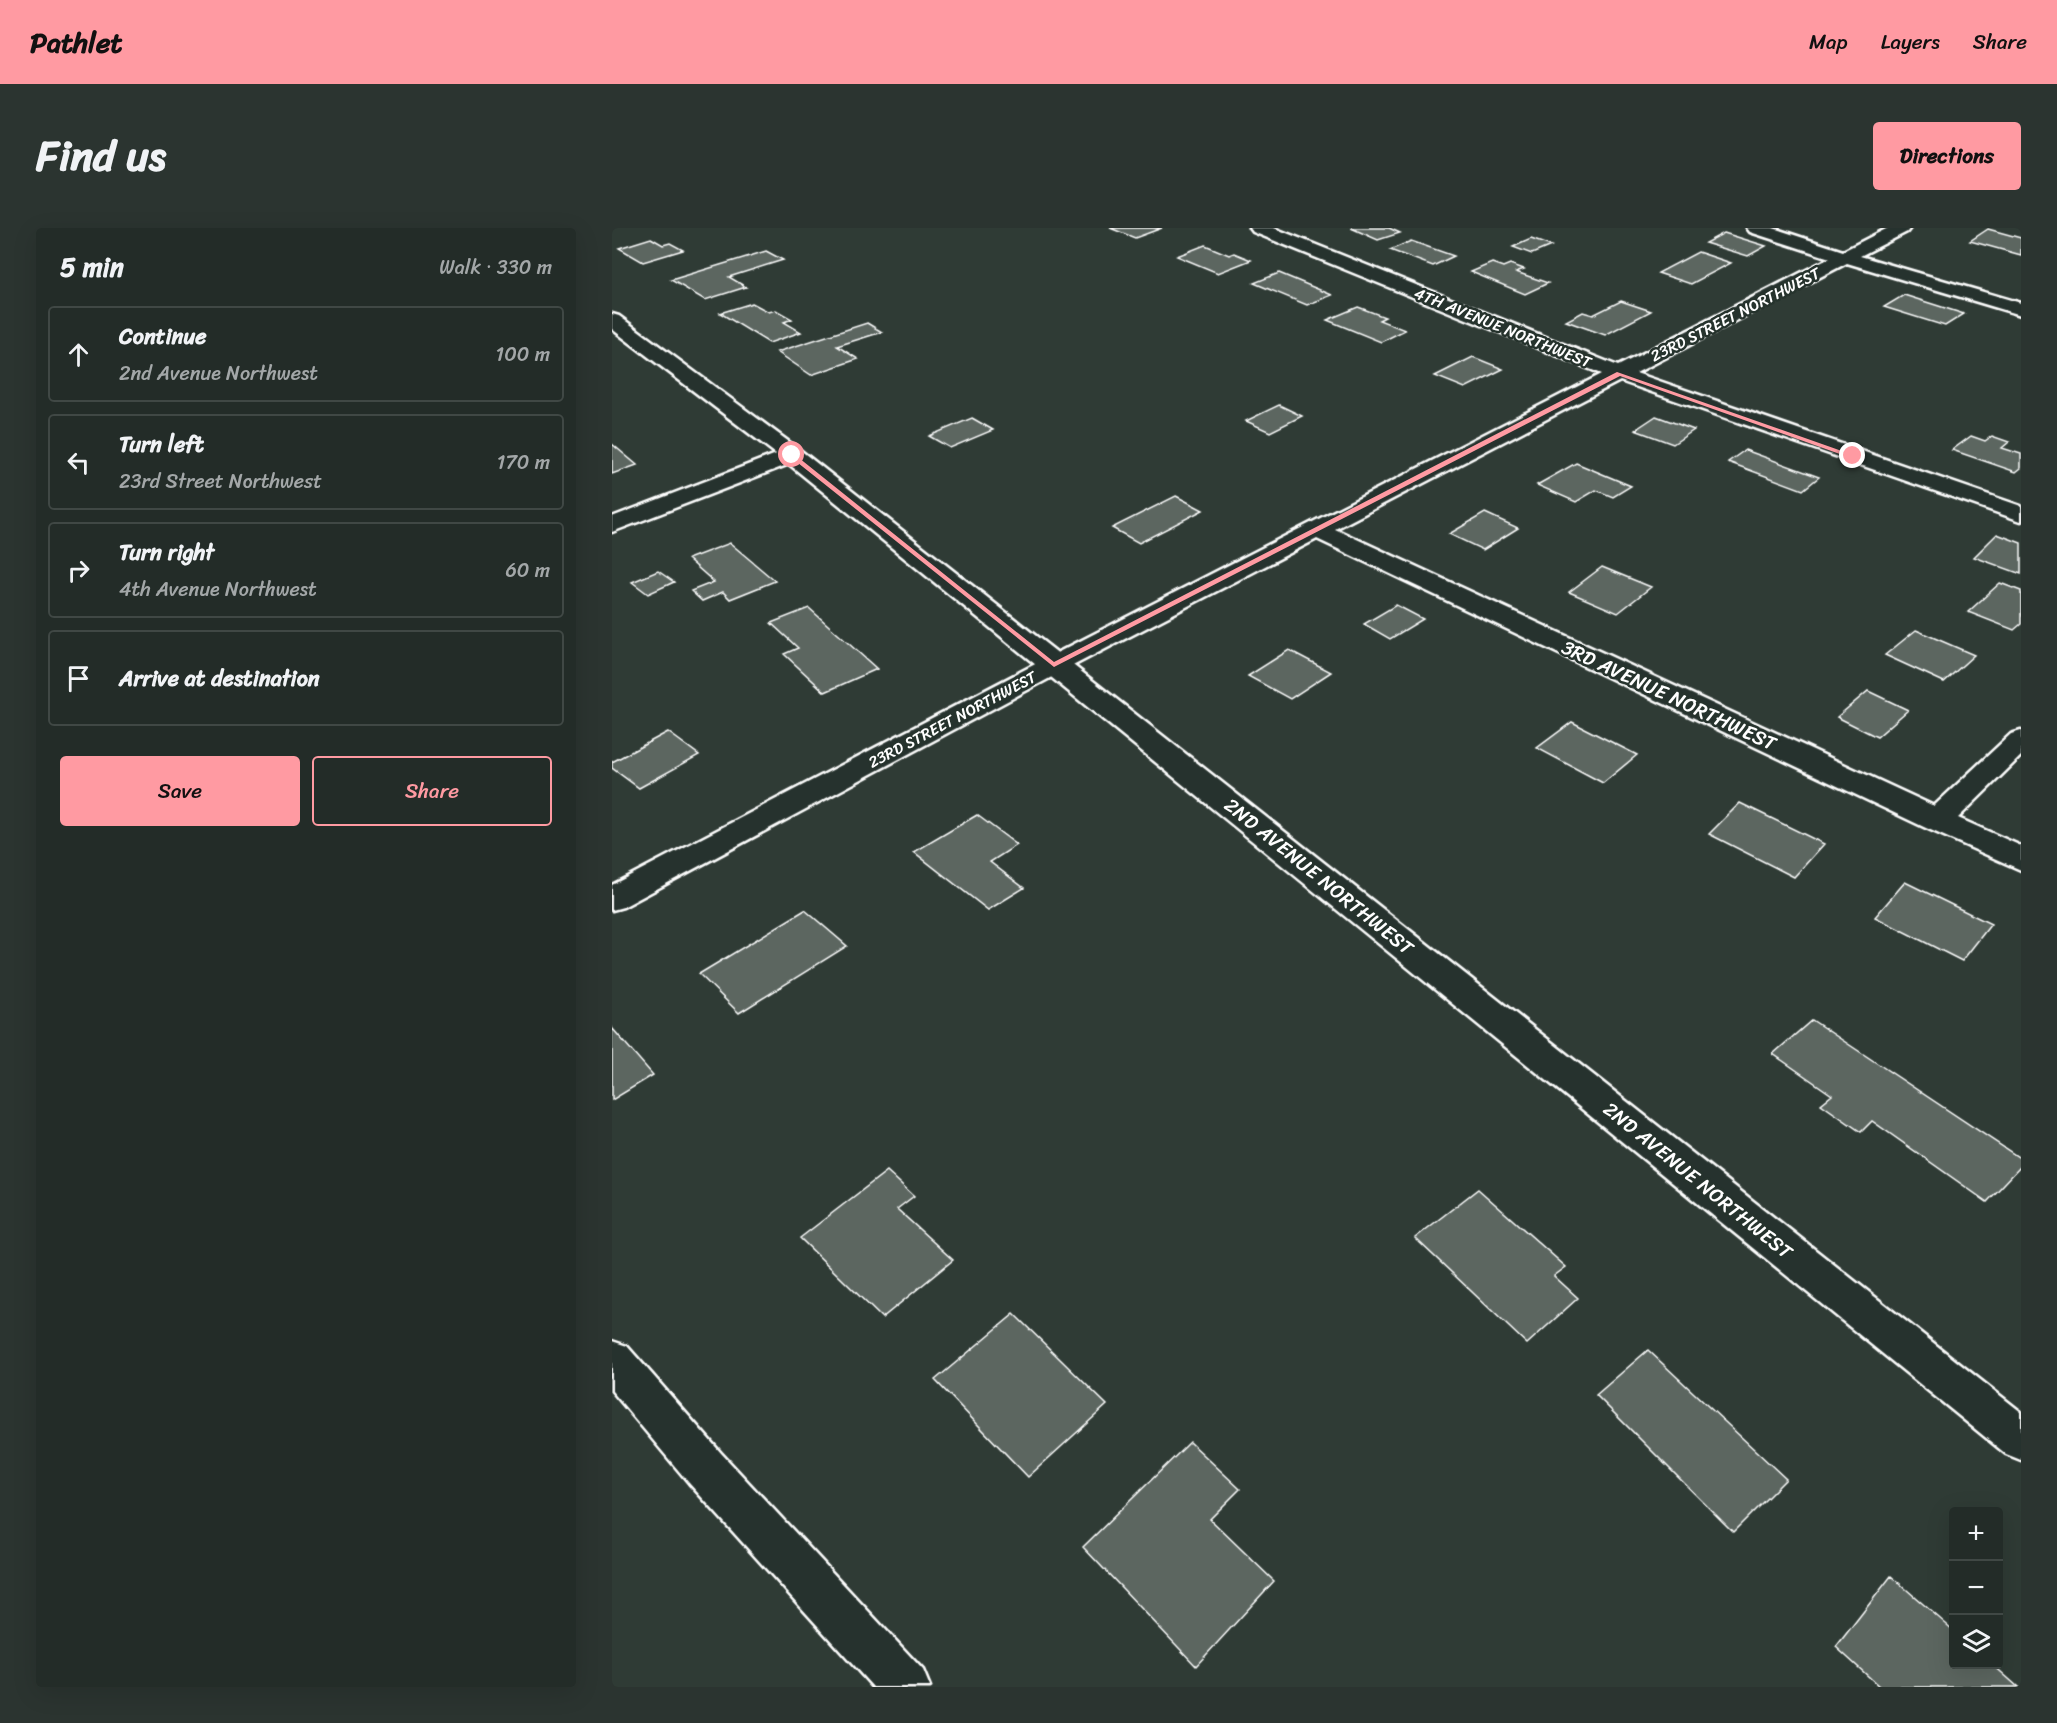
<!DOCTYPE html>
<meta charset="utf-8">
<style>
:root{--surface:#232c28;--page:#2b3430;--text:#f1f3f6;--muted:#a3a7a8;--line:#404845;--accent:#ff9aa2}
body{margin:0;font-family:Sriracha,sans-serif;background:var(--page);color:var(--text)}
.controls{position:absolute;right:18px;bottom:18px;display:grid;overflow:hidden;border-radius:6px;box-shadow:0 6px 24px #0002}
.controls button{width:54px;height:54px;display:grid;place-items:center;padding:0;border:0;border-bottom:2px solid var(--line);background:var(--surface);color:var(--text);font:30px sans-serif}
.stop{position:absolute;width:18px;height:18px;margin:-14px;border:4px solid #ff9aa2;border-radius:50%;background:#fff}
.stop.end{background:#ff9aa2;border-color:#fff;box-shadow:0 2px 6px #0008}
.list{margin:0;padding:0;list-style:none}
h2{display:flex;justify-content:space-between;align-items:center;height:78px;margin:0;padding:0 24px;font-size:26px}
h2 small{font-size:20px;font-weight:400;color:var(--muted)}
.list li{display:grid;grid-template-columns:39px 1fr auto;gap:18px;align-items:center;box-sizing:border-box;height:96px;margin:0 12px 12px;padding:0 12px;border:2px solid var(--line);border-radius:6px}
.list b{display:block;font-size:22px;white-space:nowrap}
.list p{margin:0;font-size:20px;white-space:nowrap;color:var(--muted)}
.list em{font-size:20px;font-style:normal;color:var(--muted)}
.actions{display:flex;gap:12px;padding:18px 24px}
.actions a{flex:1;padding:14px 0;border:2px solid var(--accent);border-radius:6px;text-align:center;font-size:21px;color:var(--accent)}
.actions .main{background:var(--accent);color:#111}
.icon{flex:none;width:33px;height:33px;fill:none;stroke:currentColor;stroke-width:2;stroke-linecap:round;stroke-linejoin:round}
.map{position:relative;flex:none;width:1409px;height:1459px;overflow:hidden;border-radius:6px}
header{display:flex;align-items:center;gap:36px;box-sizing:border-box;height:84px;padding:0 30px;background:var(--accent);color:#111}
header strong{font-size:28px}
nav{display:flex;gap:33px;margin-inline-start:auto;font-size:21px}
.intro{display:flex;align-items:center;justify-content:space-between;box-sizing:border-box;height:144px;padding:0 36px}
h1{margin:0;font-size:42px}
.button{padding:15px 27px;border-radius:6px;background:var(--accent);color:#111;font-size:21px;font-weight:700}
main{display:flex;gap:36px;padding:0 36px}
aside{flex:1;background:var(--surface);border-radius:6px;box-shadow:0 6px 24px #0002}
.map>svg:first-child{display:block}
.building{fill:#5b6661;stroke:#fff;stroke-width:1.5}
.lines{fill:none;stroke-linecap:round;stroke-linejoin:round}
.minor-casing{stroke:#fff;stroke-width:5}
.secondary-casing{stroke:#fff;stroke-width:5}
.minor{fill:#26332d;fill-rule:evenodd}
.secondary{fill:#26332d;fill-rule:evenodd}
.route{fill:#ff9aa2}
.labels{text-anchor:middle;stroke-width:5;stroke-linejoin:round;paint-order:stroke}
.far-street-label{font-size:16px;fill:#fff;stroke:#26332d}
.street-label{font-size:20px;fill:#fff;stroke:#26332d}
</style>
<header>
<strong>Pathlet</strong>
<nav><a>Map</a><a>Layers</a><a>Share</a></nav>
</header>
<div class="intro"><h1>Find us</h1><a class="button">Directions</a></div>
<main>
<aside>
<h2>5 min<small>Walk · 330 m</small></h2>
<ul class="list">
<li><svg class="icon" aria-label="ahead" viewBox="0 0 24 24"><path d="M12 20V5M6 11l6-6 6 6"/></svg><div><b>Continue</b><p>2nd Avenue Northwest</p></div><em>100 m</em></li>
<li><svg class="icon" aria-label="left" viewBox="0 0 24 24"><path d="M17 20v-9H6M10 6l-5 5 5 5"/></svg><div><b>Turn left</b><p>23rd Street Northwest</p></div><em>170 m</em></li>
<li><svg class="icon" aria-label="right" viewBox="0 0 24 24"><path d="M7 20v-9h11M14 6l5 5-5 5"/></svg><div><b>Turn right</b><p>4th Avenue Northwest</p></div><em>60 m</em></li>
<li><svg class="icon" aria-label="arrive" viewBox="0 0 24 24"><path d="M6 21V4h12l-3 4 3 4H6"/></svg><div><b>Arrive at destination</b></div></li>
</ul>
<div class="actions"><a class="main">Save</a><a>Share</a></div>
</aside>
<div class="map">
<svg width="1409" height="1459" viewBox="0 0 1409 1459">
<rect width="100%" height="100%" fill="#2f3b35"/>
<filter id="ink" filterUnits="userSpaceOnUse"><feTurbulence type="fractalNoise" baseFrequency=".0167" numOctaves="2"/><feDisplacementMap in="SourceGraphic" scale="12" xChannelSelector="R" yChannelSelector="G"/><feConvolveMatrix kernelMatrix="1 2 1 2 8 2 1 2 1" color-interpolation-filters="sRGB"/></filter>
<g filter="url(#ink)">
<path class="building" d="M498,0h52l-27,10z
M739,0h38l11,5 -22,7z
M1376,1l33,9v17l-51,-14z
M1112,5l42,13 -18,10 -43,-13z
M39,10l12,7 7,-2 13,7 -40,12 -24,-14z
M919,11l20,7 -19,8 -19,-7z
M799,13l43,15 -21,10 -43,-16z
M593,17l24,10 5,-2 17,7 -33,13 -41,-17z
M154,23l17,9 -54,17 17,10 -41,13 -34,-20z
M1086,24l33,11 -40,21 -33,-11z
M880,35l11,4 7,-3 14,5 -8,3 32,11 -23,11 -54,-22z
M667,45l53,22 -25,10 -53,-22z
M1292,67l60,19 -19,12 -61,-19z
M1009,73l30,10 -46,24 -39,-14 17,-9 10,3z
M140,75l17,9 7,-2 16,9 -8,3 17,10 -32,11 -49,-30z
M746,79l27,10 -6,3 26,10 -24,12 -54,-22z
M255,95l15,9 -45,14 21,13 -47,16 -34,-23z
M861,129l30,12 -38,19 -30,-12z
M667,177l23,11 -32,16 -24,-11z
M1044,188l38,14 -21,14 -38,-14z
M360,190l21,12 -43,18 -21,-12z
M1359,208l14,5 7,-5 17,6 -7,6 19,6v14l-5,4 -64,-22z
M0,216l25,21 -25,9z
M1133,222l74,27 -16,13 -75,-28z
M964,235l55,23 -18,11 -17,-7 -20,12 -39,-17z
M564,268l27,14 -64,33 -27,-15z
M873,285l33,15 -35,22 -34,-16z
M1385,306l24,9v31l-47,-17z
M118,315l45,38 -45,18 -7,-7 -21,9 -11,-10 23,-9 -26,-23z
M990,339l49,20 -33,26 -49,-21z
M46,343l16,11 -26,12 -16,-12z
M1388,355l21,8v33l-7,6 -46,-18z
M784,377l27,14 -33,20 -26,-15z
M197,380l68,61 -52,23 -41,-38 14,-6 -27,-25z
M1304,402l58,25 -30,27 -59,-27z
M677,422l42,22 -41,27 -42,-23z
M1256,463l40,19 -31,27 -40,-20z
M960,494l65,33 -34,28 -66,-35z
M56,504l31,23 -60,33 -27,-20v-6z
M1128,575l84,41 -30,33 -85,-43z
M365,587l40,30 -27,17 34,26 -36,22 -74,-58z
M1293,654l86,42 -29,37 -87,-44z
M193,682l42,36 -108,67 -40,-39z
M1200,792l209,139v7l-34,36 -115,-81 -11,11 -40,-28 11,-9 -59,-41z
M0,800l41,47 -41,25z
M275,943l27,25 -17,13 56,51 -71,58 -82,-80z
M866,961l88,78 -12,9 24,22 -51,46 -112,-106z
M402,1086l93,91 -79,72 -93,-97z
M1036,1122l138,129 -53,53 -137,-137z
M578,1214l50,47 -30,30 64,62 -78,85 -113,-119z
M1279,1348l63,55v33h38l26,23h-138l-44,-40z"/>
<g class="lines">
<g class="minor-casing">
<path id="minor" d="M638,0h24l344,138 212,-108 -80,-26 -3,-4h26l70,23 45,-23h22l-3,4 -47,24 161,47v12l-174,-52 -211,110 385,133v15l-401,-140 -285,148 599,277 77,-72 10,-3v25l-63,62 63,28v24l-95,-42 -609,-289 -254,132 -440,236 -11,3v-25l433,-226 557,-285 -349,-142z
M180,220l8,2 3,5 -3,5 -188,72v-15z
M0,1113l15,5 94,107 202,217 7,17h-57l-184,-204 -77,-92z"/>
</g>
<g class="secondary-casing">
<path id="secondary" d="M0,86l7,2 181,134 1221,962v48l-15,-6 -1222,-994 -172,-131z"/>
</g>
<use href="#minor" class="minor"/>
<use href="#secondary" class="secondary"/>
</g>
</g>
<path class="route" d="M1005,144l239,84 -5,2 -231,-82 -566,291 -266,-212 6,-1 260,208z"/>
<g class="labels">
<g class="far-street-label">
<text transform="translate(1123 86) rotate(-27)" y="6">23RD STREET NORTHWEST</text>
<text transform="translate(891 99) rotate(22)" y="6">4TH AVENUE NORTHWEST</text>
<text transform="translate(340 491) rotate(-28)" y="6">23RD STREET NORTHWEST</text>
</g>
<g class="street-label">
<text transform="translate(1057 467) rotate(25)" y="7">3RD AVENUE NORTHWEST</text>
<text transform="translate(707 648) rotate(39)" y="7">2ND AVENUE NORTHWEST</text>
<text transform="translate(1086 952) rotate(39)" y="7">2ND AVENUE NORTHWEST</text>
</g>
</g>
</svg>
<div class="controls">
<button>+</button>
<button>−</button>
<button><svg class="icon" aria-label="layers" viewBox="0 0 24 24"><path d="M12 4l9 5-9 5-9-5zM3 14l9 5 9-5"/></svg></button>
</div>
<div class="stop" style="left:180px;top:227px"></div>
<div class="stop end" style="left:1241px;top:228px"></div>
</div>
</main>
